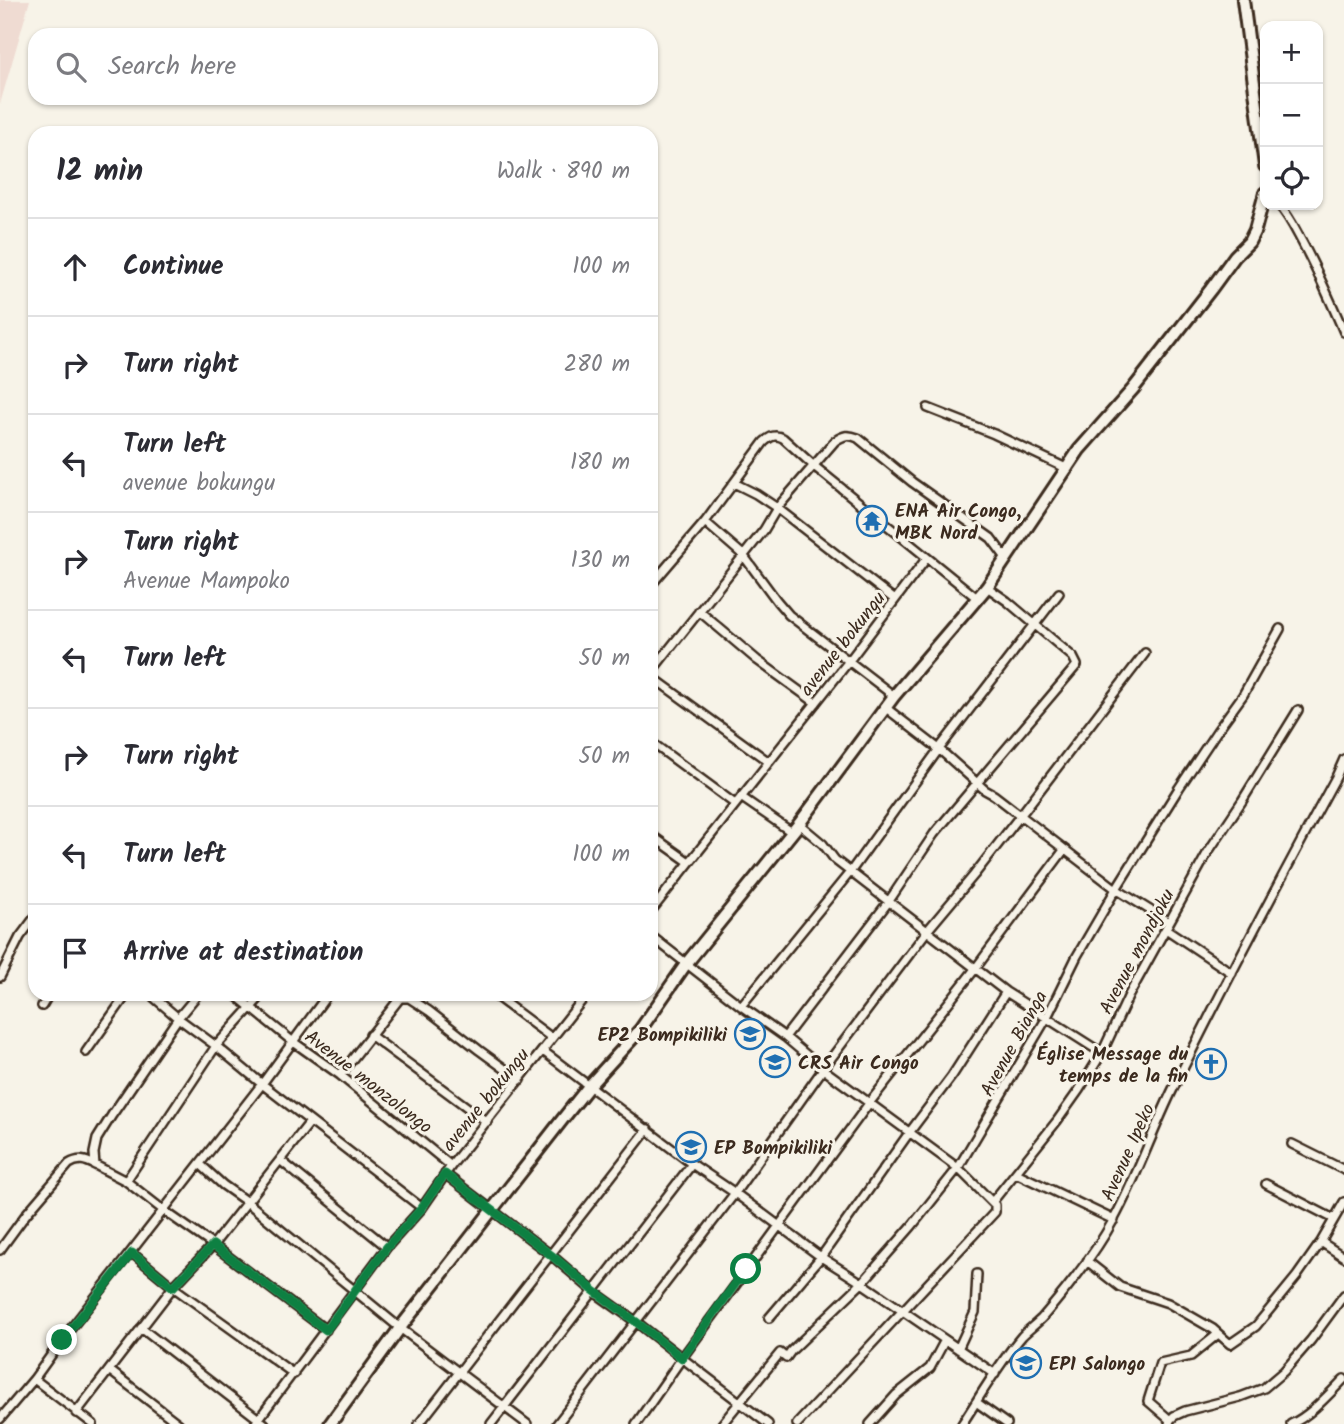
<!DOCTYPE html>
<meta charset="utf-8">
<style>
:root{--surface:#fff;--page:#f7f7f7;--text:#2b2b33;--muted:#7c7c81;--line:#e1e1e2}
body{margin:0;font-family:Kalam,sans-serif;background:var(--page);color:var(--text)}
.controls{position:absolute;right:21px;top:21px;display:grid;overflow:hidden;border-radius:14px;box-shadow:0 2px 5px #0004}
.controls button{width:63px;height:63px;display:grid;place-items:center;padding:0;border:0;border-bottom:2px solid var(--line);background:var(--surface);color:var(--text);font:35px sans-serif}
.stop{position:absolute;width:21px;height:21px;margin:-16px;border:5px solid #0b8043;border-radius:50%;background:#fff}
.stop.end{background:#0b8043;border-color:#fff;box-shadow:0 2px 7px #0008}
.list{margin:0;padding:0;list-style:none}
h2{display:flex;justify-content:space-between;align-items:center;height:91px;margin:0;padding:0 28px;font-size:30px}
h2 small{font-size:23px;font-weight:400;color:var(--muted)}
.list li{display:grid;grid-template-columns:46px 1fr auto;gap:21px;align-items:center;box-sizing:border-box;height:98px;padding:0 28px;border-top:2px solid var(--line)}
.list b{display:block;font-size:26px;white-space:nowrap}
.list p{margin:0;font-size:23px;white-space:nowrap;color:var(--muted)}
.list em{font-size:23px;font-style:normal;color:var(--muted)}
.icon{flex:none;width:38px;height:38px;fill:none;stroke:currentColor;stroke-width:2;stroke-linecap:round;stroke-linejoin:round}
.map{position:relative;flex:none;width:1344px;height:1424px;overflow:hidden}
.search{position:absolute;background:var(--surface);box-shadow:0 2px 5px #0004;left:28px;top:28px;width:630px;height:77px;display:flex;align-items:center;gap:18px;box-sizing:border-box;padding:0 24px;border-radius:21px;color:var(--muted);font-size:26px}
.panel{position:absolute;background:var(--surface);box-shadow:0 2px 5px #0004;left:28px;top:126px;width:630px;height:875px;border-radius:21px}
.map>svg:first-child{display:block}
.built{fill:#efdbd2}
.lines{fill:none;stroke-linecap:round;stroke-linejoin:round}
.street-casing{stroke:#3b2a1e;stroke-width:12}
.secondary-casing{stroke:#3b2a1e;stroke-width:16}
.street{stroke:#f7f3e8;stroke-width:7}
.secondary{stroke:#f7f3e8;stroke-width:10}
.route{stroke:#0b8043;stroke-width:9}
.labels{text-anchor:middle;stroke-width:6;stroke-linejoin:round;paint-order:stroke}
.poi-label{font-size:19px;font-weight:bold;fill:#3b2a1e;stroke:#f7f3e8;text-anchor:start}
.street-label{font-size:19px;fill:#3b2a1e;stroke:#f7f3e8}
</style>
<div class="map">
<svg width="1344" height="1424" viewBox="0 0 1344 1424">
<rect width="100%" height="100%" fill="#f7f3e8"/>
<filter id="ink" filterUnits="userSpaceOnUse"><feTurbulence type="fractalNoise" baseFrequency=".0143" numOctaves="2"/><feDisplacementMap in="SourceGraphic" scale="14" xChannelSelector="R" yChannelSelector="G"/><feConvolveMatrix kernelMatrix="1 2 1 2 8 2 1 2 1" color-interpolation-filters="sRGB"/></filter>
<g filter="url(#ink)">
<path class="built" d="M0,0h30l-30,104z"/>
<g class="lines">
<g class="street-casing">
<path id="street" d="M1279,205c10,11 16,24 23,37 16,30 29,60 42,90
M928,408l66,26 74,35
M734,483l22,11 21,14 118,92
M705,522l38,33 34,46 12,14 105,81
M651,585l54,-63 59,-80c7,-6 11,-8 19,-4l31,28 163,132
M699,611l58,49 59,43
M651,672l113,-142 13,-22 58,-67c9,-6 13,-7 23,-3l54,44 79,56 15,20
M651,676l118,86
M886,708l53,41 46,41 9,5 122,94 53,33
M651,742l84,62
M741,797l52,36
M799,824l24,20 12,16 171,132 96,61
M651,835l38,27
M651,911l198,-250 77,-102
M1166,929l66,44
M651,936l90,70 44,31 38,32 135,99 37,37v7l-198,212
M0,977l20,-40 15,-20
M150,994l28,24 38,28 46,38 160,124
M198,994l-20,24 -66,97 -15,24 -3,14 1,12 31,16 37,29 50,35 113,85
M234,994l58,47 48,34 111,91
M403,994l26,17 50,39 41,30
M493,994l59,44
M42,1006l7,-12
M741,1006l110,-135 88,-122 120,-156
M370,1035l117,87
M785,1037l104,-136 45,-67 143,-169 -4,-8 -66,-56 -20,-14
M543,1051l149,113 43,29 86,64 41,26 133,91
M86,1052l41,-58
M340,1075l60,-77h8l3,-4
M1292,1144l52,26
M280,1160l107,87
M200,1164l23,21 24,17 153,126 127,96
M1016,1173l98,47
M445,1174l106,81 42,36 42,30 47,37 86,66
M126,1181l90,-135 47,-52
M1266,1184l68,35
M993,1201l64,-80 22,-31 23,-37 27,-58 79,-143 34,-51 56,-91
M1344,1202l-23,40 23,15
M0,1250l27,-37 42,-49c10,-6 16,-4 26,1
M132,1253l41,34 121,87
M1087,1261l33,26 48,16 45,26 17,15 26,-18 41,-50 24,-34
M769,1318l52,-61 88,-124 43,-57 54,-84
M141,1328l124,96
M958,1349l17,-37 2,-38
M109,1370l70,54
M34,1379l59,45
M976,1402l31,22
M76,1413l97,-126 40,-42 97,-123
M0,1419l34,-40 28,-39 200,-256 66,-90
M1170,1420l-22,-19 12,-38 31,-7 27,-22
M255,1424l132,-177 35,-39 29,-42 136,-172
M419,1424l229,-295
M491,1424l201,-260
M557,1424l178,-231 88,-124 104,-138 47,-56 46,-59 125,-163
M636,1424l46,-66 188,-256 105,-133 89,-119
M722,1424l58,-71 6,5 5,-7 71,-68 49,-56 47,-59 88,-149 31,-63 39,-67 63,-101 38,-57 26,-36 37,-66
M870,1424l26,-29 34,-27 15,-28
M962,1424c19,-29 37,-61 60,-88 6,-6 14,-12 20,-18 25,-29 53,-64 72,-99 23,-42 38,-87 59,-130 52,-106 107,-209 163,-312l8,-18
M1169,1424l1,-4 4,-4 11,-5 55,-14 24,-9 20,-17 27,-31 33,-45
M1291,1424c18,-7 39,-31 53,-45"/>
</g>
<g class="secondary-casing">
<path id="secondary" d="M1243,0l22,166
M330,1424l70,-96 162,-208 27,-34 51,-56 46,-66 113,-140 95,-128 93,-109 92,-137 54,-61 78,-100 24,-33 14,-14 6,-12 10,-37"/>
</g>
<use href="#street" class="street"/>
<use href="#secondary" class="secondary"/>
</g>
</g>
<g class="lines" filter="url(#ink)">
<path class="route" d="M62,1340l70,-87 41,34 40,-42 113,85 61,-83 35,-39 23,-34 106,81 42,35 42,31 47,37 64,-89"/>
</g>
<defs>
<g id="temple-ring" transform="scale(1.575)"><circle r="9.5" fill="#f7f3e8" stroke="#1f6fb2" stroke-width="1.5"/><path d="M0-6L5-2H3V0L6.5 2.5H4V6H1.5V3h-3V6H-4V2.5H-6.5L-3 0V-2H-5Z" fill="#1f6fb2"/></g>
<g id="school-ring" transform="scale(1.575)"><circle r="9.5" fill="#f7f3e8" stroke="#1f6fb2" stroke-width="1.5"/><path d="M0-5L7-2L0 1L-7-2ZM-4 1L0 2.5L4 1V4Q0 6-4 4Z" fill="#1f6fb2"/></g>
<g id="church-ring" transform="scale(1.575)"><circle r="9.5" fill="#f7f3e8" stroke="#1f6fb2" stroke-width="1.5"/><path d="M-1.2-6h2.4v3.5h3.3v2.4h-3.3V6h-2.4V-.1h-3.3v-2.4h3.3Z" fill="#1f6fb2"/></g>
</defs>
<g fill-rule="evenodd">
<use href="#temple-ring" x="872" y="521"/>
<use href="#school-ring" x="750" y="1034"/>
<use href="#school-ring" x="775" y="1062"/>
<use href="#church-ring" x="1211" y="1064"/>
<use href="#school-ring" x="691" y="1147"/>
<use href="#school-ring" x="1026" y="1363"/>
</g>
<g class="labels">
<g class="poi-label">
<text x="895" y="517">ENA Air Congo,<tspan x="895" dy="22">MBK Nord</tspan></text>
<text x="727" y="1041" text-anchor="end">EP2 Bompikiliki</text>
<text x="1188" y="1060" text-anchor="end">Église Message du<tspan x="1188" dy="22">temps de la fin</tspan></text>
<text x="798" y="1069">CRS Air Congo</text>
<text x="714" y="1154">EP Bompikiliki</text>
<text x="1049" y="1370">EP1 Salongo</text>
</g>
<g class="street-label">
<text transform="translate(842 643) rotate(-52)" y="7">avenue bokungu</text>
<text transform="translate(1136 951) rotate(-62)" y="7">Avenue mondjoku</text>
<text transform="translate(1013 1043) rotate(-61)" y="7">Avenue Bianga</text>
<text transform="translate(369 1081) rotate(38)" y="7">Avenue monzolongo</text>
<text transform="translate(485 1099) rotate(-51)" y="7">avenue bokungu</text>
<text transform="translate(1127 1152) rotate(-66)" y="7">Avenue Ipeko</text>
</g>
</g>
</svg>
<div class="controls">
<button>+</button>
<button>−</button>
<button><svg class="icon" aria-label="locate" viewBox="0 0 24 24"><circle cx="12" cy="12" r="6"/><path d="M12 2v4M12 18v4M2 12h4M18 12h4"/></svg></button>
</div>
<div class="stop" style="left:746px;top:1269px"></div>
<div class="stop end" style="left:62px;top:1340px"></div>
<div class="search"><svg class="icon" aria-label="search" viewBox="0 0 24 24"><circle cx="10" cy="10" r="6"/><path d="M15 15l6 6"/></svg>Search here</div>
<section class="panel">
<h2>12 min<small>Walk · 890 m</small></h2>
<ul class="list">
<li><svg class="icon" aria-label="ahead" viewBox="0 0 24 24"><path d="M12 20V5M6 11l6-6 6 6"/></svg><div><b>Continue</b></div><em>100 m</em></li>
<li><svg class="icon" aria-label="right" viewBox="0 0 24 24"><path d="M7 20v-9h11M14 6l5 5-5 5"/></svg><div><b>Turn right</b></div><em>280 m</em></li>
<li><svg class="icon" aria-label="left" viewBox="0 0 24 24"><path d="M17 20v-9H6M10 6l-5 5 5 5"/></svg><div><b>Turn left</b><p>avenue bokungu</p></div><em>180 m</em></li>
<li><svg class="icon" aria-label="right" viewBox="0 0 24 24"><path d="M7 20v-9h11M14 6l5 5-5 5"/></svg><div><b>Turn right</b><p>Avenue Mampoko</p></div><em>130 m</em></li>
<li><svg class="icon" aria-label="left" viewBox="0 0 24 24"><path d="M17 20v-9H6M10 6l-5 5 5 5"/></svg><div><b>Turn left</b></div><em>50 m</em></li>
<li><svg class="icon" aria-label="right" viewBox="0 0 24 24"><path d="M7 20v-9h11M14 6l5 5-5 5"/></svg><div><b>Turn right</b></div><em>50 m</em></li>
<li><svg class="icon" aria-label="left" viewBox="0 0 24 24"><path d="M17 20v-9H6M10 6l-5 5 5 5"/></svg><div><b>Turn left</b></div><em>100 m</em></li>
<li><svg class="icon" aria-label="arrive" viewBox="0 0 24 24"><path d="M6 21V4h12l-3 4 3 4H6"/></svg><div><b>Arrive at destination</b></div></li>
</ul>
</section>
</div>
